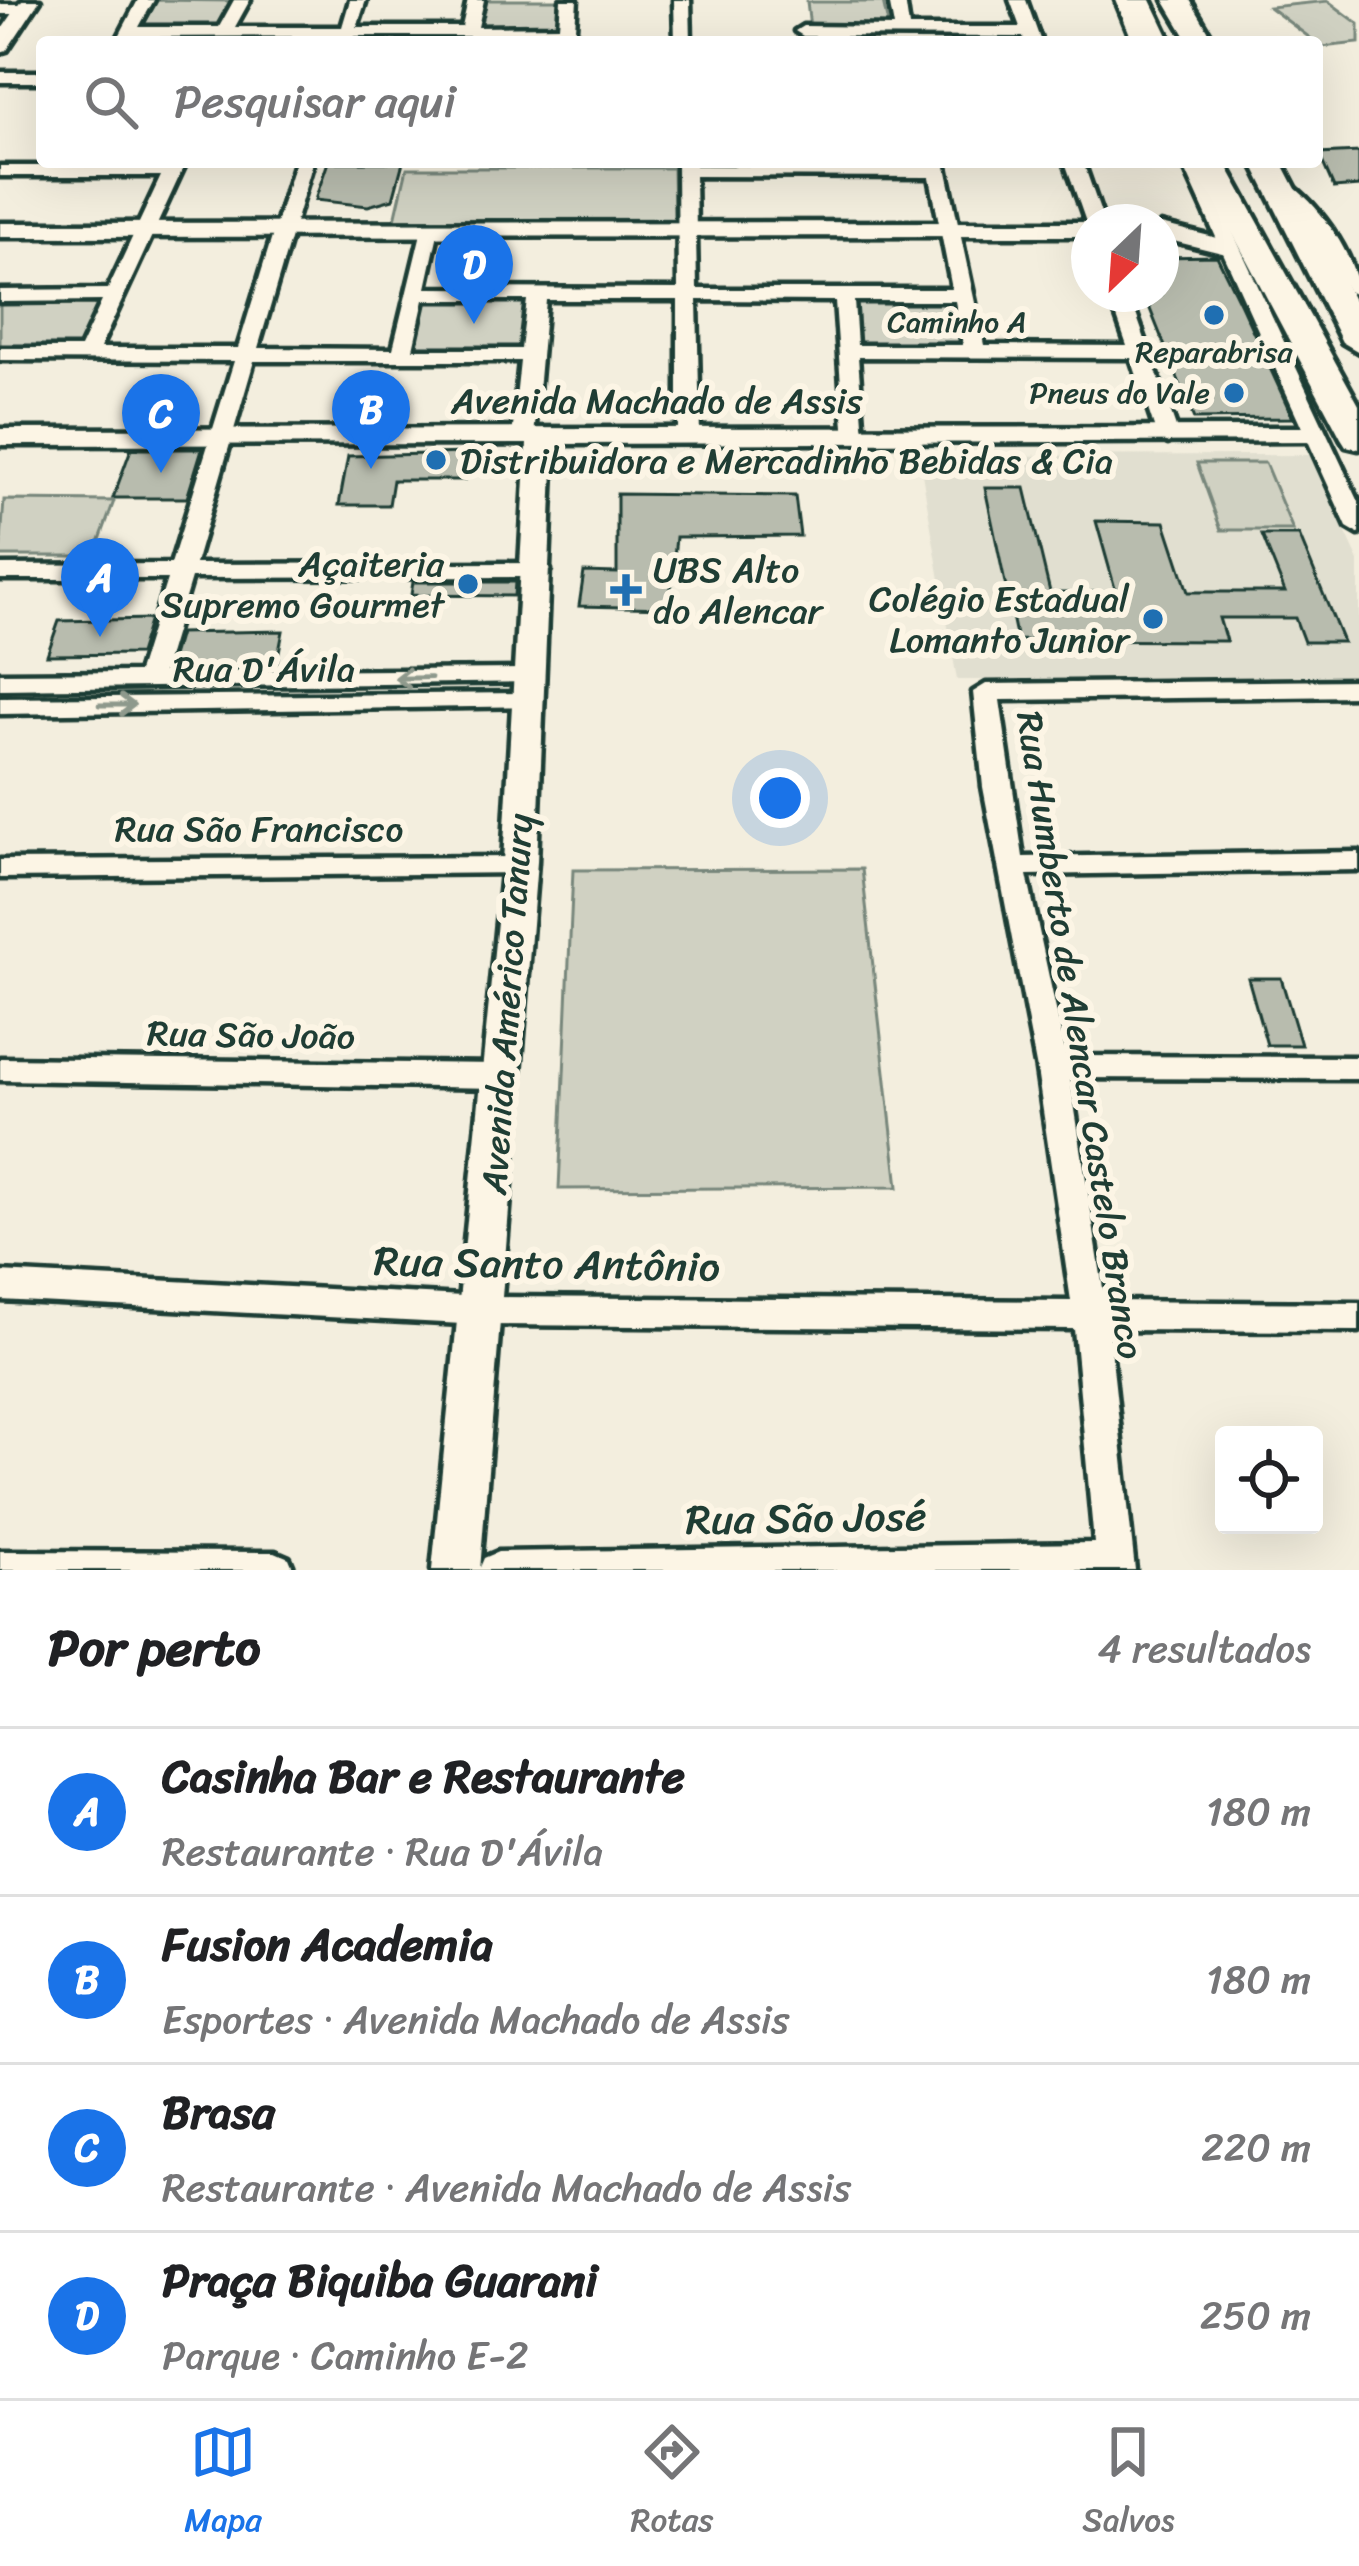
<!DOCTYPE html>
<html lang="pt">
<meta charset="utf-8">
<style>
:root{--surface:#fff;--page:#f2f2f2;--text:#202124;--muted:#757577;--line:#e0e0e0;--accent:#1a73e8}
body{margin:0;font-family:Sriracha,sans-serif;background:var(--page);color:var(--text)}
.controls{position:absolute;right:36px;bottom:36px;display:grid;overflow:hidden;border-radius:12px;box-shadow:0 12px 48px #0002}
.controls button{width:108px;height:108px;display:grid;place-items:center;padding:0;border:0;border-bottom:3px solid var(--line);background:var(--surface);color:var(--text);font:60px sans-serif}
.compass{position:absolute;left:1071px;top:204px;width:108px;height:108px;border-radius:50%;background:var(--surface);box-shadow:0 12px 48px #0002;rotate:205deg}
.you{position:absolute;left:780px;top:798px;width:42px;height:42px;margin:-30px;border:9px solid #fff;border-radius:50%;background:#1a73e8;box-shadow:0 0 0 18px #1a73e833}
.badge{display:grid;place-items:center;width:78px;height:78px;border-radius:50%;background:var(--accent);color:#fff;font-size:39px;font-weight:700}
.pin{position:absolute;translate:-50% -99px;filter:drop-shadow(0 3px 6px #0008)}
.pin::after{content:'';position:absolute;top:63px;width:42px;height:36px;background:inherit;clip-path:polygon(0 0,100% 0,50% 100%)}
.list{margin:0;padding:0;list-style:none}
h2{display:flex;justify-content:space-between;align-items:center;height:156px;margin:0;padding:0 48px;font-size:51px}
h2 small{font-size:39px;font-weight:400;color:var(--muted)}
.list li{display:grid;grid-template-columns:78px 1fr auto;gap:36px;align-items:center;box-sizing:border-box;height:168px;padding:0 48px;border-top:3px solid var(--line)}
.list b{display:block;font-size:45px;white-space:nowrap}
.list p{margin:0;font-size:39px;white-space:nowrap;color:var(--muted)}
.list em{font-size:39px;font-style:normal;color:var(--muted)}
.icon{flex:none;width:66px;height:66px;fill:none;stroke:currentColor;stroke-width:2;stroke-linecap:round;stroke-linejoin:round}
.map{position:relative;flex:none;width:1359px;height:1570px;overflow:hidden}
.search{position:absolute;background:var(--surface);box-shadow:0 12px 48px #0002;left:36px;right:36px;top:36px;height:132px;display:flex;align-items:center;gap:30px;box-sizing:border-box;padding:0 42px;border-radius:12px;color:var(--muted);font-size:45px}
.sheet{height:828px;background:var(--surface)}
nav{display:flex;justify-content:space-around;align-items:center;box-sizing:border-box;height:168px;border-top:3px solid var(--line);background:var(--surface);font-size:33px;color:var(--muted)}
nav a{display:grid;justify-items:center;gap:6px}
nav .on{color:var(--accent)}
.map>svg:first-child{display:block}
.built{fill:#e1dfd0}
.green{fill:#d0d1c2;stroke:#78877b;stroke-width:3}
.building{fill:#b8bcae;stroke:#1f3d34;stroke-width:3}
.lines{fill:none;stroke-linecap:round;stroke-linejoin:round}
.minor-casing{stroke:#1f3d34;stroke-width:9}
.tertiary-casing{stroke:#1f3d34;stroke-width:9}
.trunk-casing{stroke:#1f3d34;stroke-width:9}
.minor{fill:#fcf5e5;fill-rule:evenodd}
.tertiary{fill:#fcf5e5;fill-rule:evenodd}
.trunk{fill:#fcf5e5;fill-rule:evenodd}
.oneway{stroke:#8e998c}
.poi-dot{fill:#1f6fb2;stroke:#fcf5e5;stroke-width:4.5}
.labels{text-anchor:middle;stroke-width:12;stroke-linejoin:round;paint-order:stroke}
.far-street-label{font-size:30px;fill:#1f3d34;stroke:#fcf5e5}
.far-poi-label{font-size:30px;fill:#1f3d34;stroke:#fcf5e5}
.street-label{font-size:36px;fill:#1f3d34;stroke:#fcf5e5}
.poi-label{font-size:36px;fill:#1f3d34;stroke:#fcf5e5;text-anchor:start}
.near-street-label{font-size:42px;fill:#1f3d34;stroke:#fcf5e5}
</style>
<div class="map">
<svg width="1359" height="1570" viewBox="0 0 1359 1570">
<rect width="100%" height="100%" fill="#f3eede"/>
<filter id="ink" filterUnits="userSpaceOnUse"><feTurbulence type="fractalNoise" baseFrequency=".00833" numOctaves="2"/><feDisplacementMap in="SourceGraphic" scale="24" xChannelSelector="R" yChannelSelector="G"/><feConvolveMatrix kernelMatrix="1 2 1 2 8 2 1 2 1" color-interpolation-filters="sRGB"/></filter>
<g filter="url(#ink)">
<path class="built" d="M1310,455l49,106v117l-402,2 -38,-224z"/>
<path class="green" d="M151,0l81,1 -14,30 -84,-1z
M478,0h86l-3,30h-89z
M1328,1l31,23v19l-37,4 -53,-40z
M807,2h76l6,27 -79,-1z
M407,168h266l1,55 -280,1z
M852,296h104l11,52h-108z
M0,298l107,1 -24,51h-83z
M422,298h112l-5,52h-117z
M1197,463h68l28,67h-72z
M4,500l110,1 -20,55h-94z
M862,869l36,318 -339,2 14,-319z"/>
<path class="building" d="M1359,152v34l-25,2 -15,-34z
M328,162h75l-10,37 -25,7 -53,-6z
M1217,256l24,49 52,113 -99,1 -50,-125h17v-37z
M131,449h71l-15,49h-74z
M467,453l-3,27h-71l-4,25h-50l9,-49z
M985,488h40l25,104h66l-20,-71 69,1 23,70h97l-23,-57h37l44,107h-39l-9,-24h-76l7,23 -209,-1z
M617,494l178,2 5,40 -124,1 -7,71 -90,-2 5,-34 33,1z
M413,582h102l-1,14 -103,-1z
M150,619l-11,35 -92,1 12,-34z
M283,631l-7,36h-107l10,-34z
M1248,978h33l20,67h-34z"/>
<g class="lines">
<g class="minor-casing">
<path id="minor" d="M138,0h16l-15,27h80l15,-27h16l-15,27h107l8,-27h16l-9,27h105l6,-27h16l-6,27 81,-1 2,-26h16l-3,42h-16l1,-6h-204l-2,6h-16l2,-6 -204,1 -3,5h-16z
M674,0h16l1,42h-16z
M889,0h16l4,27h111l-10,-27h16l15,42h-16l-2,-5 -220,-1 -8,-5 8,-5 91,1z
M1116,0h16l17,42h-16z
M0,4h25l8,5 -8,5h-25z
M0,72h42v10h-42z
M168,162h18l-86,186h138l57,-186h18l-55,186 135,1 30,-124 16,4 -13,59 252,1 -1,-127h18v4l233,1 -1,-5h18l39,183 143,1 -18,-52h20l50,142 -11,7 -11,-7 -26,-78 -273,-1 6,79 -3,5h-16l-10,-140 -138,-1 3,136 -11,7 -11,-7v-136h-132l-12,137 -11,7 -11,-7 8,-76h-266l-59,203 343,-1 12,7 -12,7 -347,1 -28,94 367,-3 13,8 -4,5 -539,7v-16l138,-1 29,-93h-167v-14l171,-1 63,-203 -234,-1v-12h80l22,-47 -102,1v-12l108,-1 53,-113h-161v-10h166zM695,176l235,1 22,112h-255zM424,300h103l-6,49h-108zM854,301h101l8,44h-106z
M1065,162h18l21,60h-15v4l-3,-4z
M1182,162h18l159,340v32l-12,-7z
M1277,177c36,15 82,82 82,120l-10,-6 -50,-82 -31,-27z
M1359,680v16l-359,4 23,157 336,-5v18l-332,5 39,181 293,1v22l-289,-1 35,223 254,2v28l-250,-1 26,240h-656l5,-12 14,-6 596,-9 -20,-214 -592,-4 -482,-25v-28l482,25 589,4 -34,-231 -54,-283 -10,-95 13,-8z
M528,693l9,3 4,5 -4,5 -537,8v-16z
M518,857l14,9 -4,7 -528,5v-18z
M0,1058l500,6 11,4 5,8 -5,8 -11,4 -500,-8z
M0,1551l275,1 14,6 5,12h-294z"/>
</g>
<g class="tertiary-casing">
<path id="tertiary" d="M22,0h18l-33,50 -7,2v-20z
M1089,222v14l-1089,1v-14z
M1161,224l73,18 4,5 -12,7 -65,-16z
M1314,427l9,2 4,6 -4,6 -769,3 -17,418 -57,708h-48l71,-708 24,-418 -527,1v-16z"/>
</g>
<g class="trunk-casing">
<path id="trunk" d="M1125,0h26l20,42h-26z
M1164,0h26l25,42h-26z
M1195,162h30l134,243v44l-13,-3 -5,-8z
M1252,162h30l77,148v42l-17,-10z"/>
</g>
<use href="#minor" class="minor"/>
<use href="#tertiary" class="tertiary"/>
<use href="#trunk" class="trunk"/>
</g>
<defs><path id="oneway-shaft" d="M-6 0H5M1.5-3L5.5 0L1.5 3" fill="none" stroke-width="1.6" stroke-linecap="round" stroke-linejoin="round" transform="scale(3)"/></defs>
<g class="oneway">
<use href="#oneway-shaft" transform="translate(413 678) rotate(179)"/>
<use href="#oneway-shaft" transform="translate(117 705)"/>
</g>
</g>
<g class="poi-dot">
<circle cx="1214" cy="315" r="12"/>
<circle cx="1234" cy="393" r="12"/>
<circle cx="436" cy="460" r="12"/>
<circle cx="468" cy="584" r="12"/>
<path d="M620 572h12v12h12v12h-12v12h-12v-12h-12v-12h12z"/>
<circle cx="1153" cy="619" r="12"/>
</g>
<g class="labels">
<g class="far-street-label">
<text x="957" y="332">Caminho A</text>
</g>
<g class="far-poi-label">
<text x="1214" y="362">Reparabrisa</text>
<text x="1210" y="403" text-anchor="end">Pneus do Vale</text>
</g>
<g class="street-label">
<text x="657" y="413">Avenida Machado de Assis</text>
<text x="264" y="681">Rua D'Ávila</text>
<text x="259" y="841">Rua São Francisco</text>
<text transform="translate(506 1004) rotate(-86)" y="13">Avenida Américo Tanury</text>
<text transform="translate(251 1034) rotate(1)" y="13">Rua São João</text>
<text transform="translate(1081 1035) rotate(81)" y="13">Rua Humberto de Alencar Castelo Branco</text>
</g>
<g class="poi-label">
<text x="460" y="473">Distribuidora e Mercadinho Bebidas &amp; Cia</text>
<text x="444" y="576" text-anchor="end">Açaiteria<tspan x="444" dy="41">Supremo Gourmet</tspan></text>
<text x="653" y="582">UBS Alto<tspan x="653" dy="41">do Alencar</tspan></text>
<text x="1129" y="611" text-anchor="end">Colégio Estadual<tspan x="1129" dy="41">Lomanto Junior</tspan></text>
</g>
<g class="near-street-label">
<text transform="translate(547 1263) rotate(1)" y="15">Rua Santo Antônio</text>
<text transform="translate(806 1517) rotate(-1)" y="15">Rua São José</text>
</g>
</g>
</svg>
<div class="controls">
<button><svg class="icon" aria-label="locate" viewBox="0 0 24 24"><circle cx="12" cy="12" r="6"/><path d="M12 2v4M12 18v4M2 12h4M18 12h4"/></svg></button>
</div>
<svg class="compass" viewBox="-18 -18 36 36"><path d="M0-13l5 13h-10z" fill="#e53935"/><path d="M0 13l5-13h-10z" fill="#757577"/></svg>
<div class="you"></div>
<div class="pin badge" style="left:100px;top:637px">A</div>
<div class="pin badge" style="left:371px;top:469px">B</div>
<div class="pin badge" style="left:161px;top:473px">C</div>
<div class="pin badge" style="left:474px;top:324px">D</div>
<div class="search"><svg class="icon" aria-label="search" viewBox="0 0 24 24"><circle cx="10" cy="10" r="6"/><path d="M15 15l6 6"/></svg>Pesquisar aqui</div>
</div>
<section class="sheet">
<h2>Por perto<small>4 resultados</small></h2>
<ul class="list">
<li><span class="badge">A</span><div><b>Casinha Bar e Restaurante</b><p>Restaurante · Rua D'Ávila</p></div><em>180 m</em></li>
<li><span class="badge">B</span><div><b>Fusion Academia</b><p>Esportes · Avenida Machado de Assis</p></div><em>180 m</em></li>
<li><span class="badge">C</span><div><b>Brasa</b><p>Restaurante · Avenida Machado de Assis</p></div><em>220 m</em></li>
<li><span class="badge">D</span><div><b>Praça Biquiba Guarani</b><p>Parque · Caminho E-2</p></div><em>250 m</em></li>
</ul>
</section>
<nav>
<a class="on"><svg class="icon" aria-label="map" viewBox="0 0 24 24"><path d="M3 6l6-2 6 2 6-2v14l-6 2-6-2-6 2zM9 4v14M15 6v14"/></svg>Mapa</a>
<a><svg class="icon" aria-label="directions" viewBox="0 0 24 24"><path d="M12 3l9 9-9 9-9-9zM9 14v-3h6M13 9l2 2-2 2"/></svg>Rotas</a>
<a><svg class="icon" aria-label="saved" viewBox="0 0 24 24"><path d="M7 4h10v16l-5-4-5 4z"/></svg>Salvos</a>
</nav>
